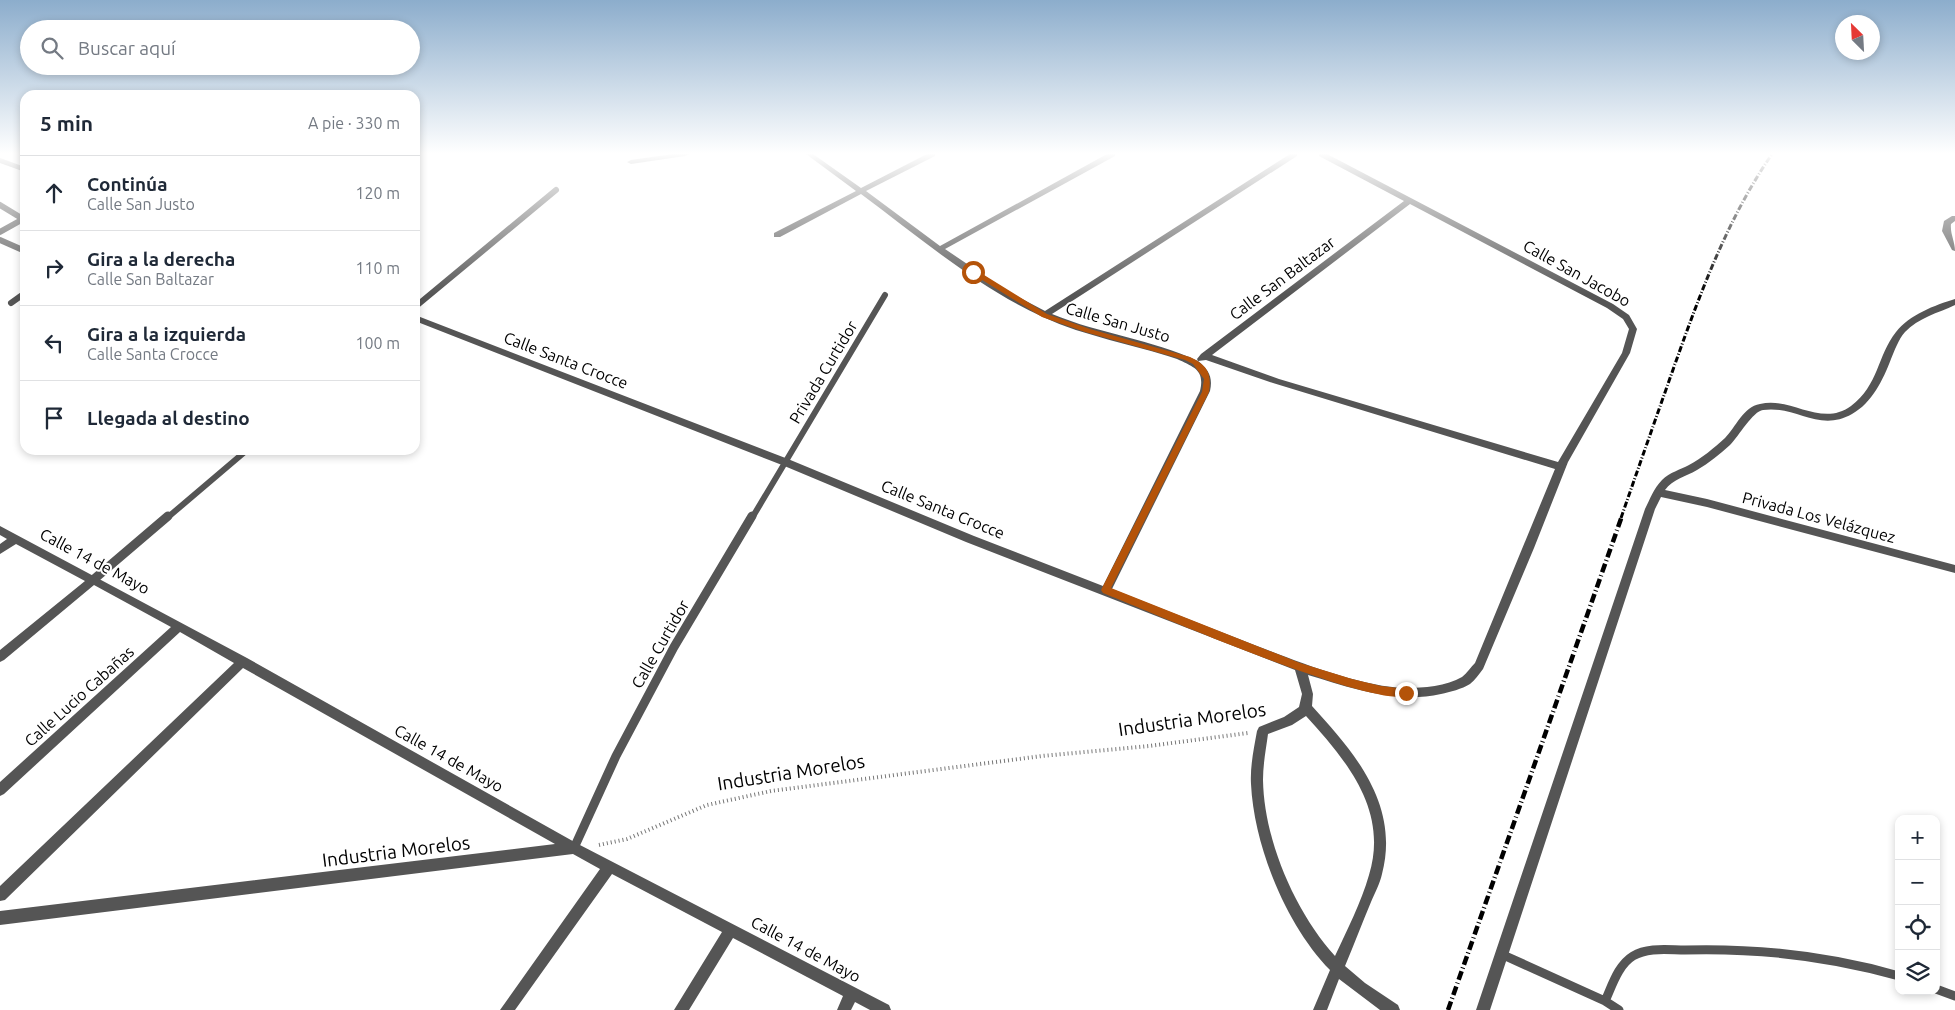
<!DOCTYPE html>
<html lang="es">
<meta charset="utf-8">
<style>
:root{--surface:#fff;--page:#f6f6f7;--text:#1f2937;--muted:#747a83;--line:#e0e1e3}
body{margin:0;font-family:Ubuntu,sans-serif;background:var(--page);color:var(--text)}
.controls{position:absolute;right:15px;bottom:15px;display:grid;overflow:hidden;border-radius:10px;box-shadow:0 2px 8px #0003}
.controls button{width:45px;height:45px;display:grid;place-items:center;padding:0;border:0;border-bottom:1px solid var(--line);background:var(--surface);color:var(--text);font:25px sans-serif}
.compass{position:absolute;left:1835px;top:15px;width:45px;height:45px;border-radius:50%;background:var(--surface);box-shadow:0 2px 8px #0003;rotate:336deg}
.stop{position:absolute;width:15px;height:15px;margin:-11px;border:4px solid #b45309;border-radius:50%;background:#fff}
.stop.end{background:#b45309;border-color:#fff;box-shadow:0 1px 5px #0008}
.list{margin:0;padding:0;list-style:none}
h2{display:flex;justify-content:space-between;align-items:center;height:65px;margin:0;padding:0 20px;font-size:21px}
h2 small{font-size:16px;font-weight:400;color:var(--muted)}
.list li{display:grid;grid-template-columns:32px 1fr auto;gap:15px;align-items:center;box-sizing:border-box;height:75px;padding:0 20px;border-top:1px solid var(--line)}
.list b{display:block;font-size:19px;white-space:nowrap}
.list p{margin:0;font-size:16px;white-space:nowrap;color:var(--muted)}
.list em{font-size:16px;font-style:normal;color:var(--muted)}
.icon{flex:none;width:28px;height:28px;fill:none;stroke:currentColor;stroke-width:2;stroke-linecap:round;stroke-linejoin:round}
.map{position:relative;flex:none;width:1955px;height:1010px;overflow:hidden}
.search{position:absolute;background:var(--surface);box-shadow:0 2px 8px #0003;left:20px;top:20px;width:400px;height:55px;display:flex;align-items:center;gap:12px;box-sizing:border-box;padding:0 18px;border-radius:28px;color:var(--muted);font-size:19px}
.panel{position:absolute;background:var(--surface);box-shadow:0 2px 8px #0003;left:20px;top:90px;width:400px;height:365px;border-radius:15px}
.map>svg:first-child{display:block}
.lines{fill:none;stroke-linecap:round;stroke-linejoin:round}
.path{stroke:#777;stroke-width:4;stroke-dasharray:1 3;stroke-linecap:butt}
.service-far1{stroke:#555;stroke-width:6}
.service{stroke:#555;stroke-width:9}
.minor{fill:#555;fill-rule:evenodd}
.rail-far1{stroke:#000;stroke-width:3;stroke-dasharray:6 2 1 2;stroke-linecap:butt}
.rail{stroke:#000;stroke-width:4.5;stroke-dasharray:9 3 1 3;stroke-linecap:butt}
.route{fill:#b45309}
.labels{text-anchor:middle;stroke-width:4;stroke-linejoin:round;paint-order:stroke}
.street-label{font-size:16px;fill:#000;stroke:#fff}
.near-street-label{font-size:19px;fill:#000;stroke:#fff}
</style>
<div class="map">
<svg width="1955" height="1010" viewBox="0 0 1955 1010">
<rect width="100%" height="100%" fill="#fff"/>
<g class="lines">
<path class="path" d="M599,845l28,-6 80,-34 64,-14 271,-35 107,-10 99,-13"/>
<path class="service-far1" d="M0,205l23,14
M0,232l25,-14
M0,240l25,11
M11,303l14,-10
M415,307l141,-117
M167,518l80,-68
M752,518l133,-223"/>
<path class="service" d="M93,580l75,-64
M574,848l42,-92 58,-109 78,-131
M1501,954l104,47 14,9
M1936,989l19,7
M1605,1001c7,-15 13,-36 28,-45 15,-9 35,-6 52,-6 73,-2 144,6 214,26"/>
<path class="minor" d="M673,154h16l-4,2 -54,8 -4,-2 4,-2z
M806,154h7l48,34 66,-34h8v2l-69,35 74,55 167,-92h8v2l-170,93 62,42 38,20 245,-157h7v2l-245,158c48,20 99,25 146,47l-1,-2 4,-5 203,-153 -85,-45v-2h8l286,150 16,11 8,14 -7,24 -62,109 -34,86 -51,121c-4,5 -8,11 -13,15 -8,5 -20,8 -29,10 -46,10 -90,-6 -133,-19l5,19 -1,12c43,47 88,99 70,168 -2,9 -7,19 -11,28 -9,21 -17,43 -26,64l20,17 33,22 2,5h-20l-41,-31 -12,31h-14l17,-40c-44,-45 -76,-124 -79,-186 -1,-18 3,-36 6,-53l2,-4 25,-10 15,-10 3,-13 -7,-24 -329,-128 -184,-77 -367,-144v-6l373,144 186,77 129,50 97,-195c5,-21 -6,-24 -23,-32 -44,-15 -91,-22 -134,-42 -66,-30 -124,-80 -182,-123l-81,43h-6v-4l82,-42zM1410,204l197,104 16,11 6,10 -7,24 -64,109 -279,-83 -67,-24zM1206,360l67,23 282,86 -80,194c-4,4 -8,10 -13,14 -15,9 -39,11 -56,11 -44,-1 -107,-26 -149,-42 -49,-19 -97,-38 -145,-57l98,-198c3,-14 -1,-21 -12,-30zM1306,716c40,44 83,94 63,159 -8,28 -22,55 -34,81 -40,-44 -71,-116 -72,-176 0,-16 3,-31 5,-46l24,-9z
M0,158l25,9v5l-25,-9z
M1952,216h3v5l-4,3c-1,10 4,17 4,27l-3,-1 -10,-19 2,-10z
M1955,299v6c-17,8 -37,13 -50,27 -7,8 -10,18 -14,27 -8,21 -19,44 -39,55 -33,19 -57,-9 -89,-4 -10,1 -24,26 -33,35 -10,9 -21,18 -33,25 -12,7 -24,9 -32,20l42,9 248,66v8l-248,-66 -46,-10 -6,12 -165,501h-14l169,-501c5,-10 9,-21 17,-29 8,-8 18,-10 27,-15 13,-7 25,-17 36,-27 11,-11 18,-31 35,-34 31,-8 61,24 91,2 28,-21 26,-50 45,-74 13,-17 39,-27 59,-33z
M0,526l247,132 331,186 311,161 2,5h-21l-15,-8 -4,8h-14l6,-14 -110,-58 -44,72h-15l48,-78 -110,-58 -97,136h-15l100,-141 -27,-15 -573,71v-14l555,-67 -312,-176 -238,232 -5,1v-15l234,-223 -54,-31 -176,162 -4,2v-14l171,-155 -77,-42 -90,75 -4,2v-12l85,-69 -69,-37 -16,10v-10l7,-5 -7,-4z"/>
<path class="rail-far1" d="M1621,518c18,-52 36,-103 54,-154 26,-73 53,-146 97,-210"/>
<path class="rail" d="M1448,1010l174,-494"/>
</g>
<linearGradient id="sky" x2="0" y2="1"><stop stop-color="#8cadcc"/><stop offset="0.52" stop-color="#fff"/><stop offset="1" stop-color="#fff" stop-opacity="0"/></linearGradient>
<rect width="1955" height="295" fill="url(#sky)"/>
<path class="route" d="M971,270h5l71,44 43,15 100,28c17,8 22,16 19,35l-98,196 189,75 52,16 29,7 25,3 4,4 -1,3c-38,12 -258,-84 -306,-103l-2,-3 101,-198 2,-13 -11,-15 -8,-4 -100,-28 -43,-15 -71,-44z"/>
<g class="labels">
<g class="street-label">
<text transform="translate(1577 273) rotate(29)" y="6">Calle San Jacobo</text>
<text transform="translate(1282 278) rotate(-37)" y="6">Calle San Baltazar</text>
<text transform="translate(1118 322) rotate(16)" y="6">Calle San Justo</text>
<text transform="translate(566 360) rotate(21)" y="6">Calle Santa Crocce</text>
<text transform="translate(823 372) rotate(-59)" y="6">Privada Curtidor</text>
<text transform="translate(943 509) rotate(22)" y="6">Calle Santa Crocce</text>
<text transform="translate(1819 517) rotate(15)" y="6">Privada Los Velázquez</text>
<text transform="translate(95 561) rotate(28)" y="6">Calle 14 de Mayo</text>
<text transform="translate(660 644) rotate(-60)" y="6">Calle Curtidor</text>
<text transform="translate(79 696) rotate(-42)" y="6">Calle Lucio Cabañas</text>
<text transform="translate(449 758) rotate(29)" y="6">Calle 14 de Mayo</text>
<text transform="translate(806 949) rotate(28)" y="6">Calle 14 de Mayo</text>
</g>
<g class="near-street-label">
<text transform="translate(1192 719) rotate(-8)" y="7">Industria Morelos</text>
<text transform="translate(791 772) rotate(-9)" y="7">Industria Morelos</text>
<text transform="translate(396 851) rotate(-7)" y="7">Industria Morelos</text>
</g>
</g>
</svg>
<div class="controls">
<button>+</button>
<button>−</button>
<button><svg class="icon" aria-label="locate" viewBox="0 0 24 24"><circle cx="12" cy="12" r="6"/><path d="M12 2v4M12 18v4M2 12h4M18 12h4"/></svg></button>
<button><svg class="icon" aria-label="layers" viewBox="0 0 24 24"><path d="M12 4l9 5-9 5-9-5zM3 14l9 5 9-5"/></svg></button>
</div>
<svg class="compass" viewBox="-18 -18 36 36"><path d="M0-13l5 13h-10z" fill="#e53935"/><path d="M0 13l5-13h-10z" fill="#747a83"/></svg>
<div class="stop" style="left:973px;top:272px"></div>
<div class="stop end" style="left:1406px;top:693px"></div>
<div class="search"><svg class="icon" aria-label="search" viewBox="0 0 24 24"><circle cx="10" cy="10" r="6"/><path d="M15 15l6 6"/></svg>Buscar aquí</div>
<section class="panel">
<h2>5 min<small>A pie · 330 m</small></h2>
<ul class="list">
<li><svg class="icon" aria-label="ahead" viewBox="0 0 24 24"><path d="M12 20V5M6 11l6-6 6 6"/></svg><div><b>Continúa</b><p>Calle San Justo</p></div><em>120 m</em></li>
<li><svg class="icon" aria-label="right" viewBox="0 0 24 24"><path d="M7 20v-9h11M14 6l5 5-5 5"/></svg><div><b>Gira a la derecha</b><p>Calle San Baltazar</p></div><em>110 m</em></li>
<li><svg class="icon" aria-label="left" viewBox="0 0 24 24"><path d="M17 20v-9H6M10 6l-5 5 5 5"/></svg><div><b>Gira a la izquierda</b><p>Calle Santa Crocce</p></div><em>100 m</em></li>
<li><svg class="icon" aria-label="arrive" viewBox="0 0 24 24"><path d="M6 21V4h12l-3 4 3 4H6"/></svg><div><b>Llegada al destino</b></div></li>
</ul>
</section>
</div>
